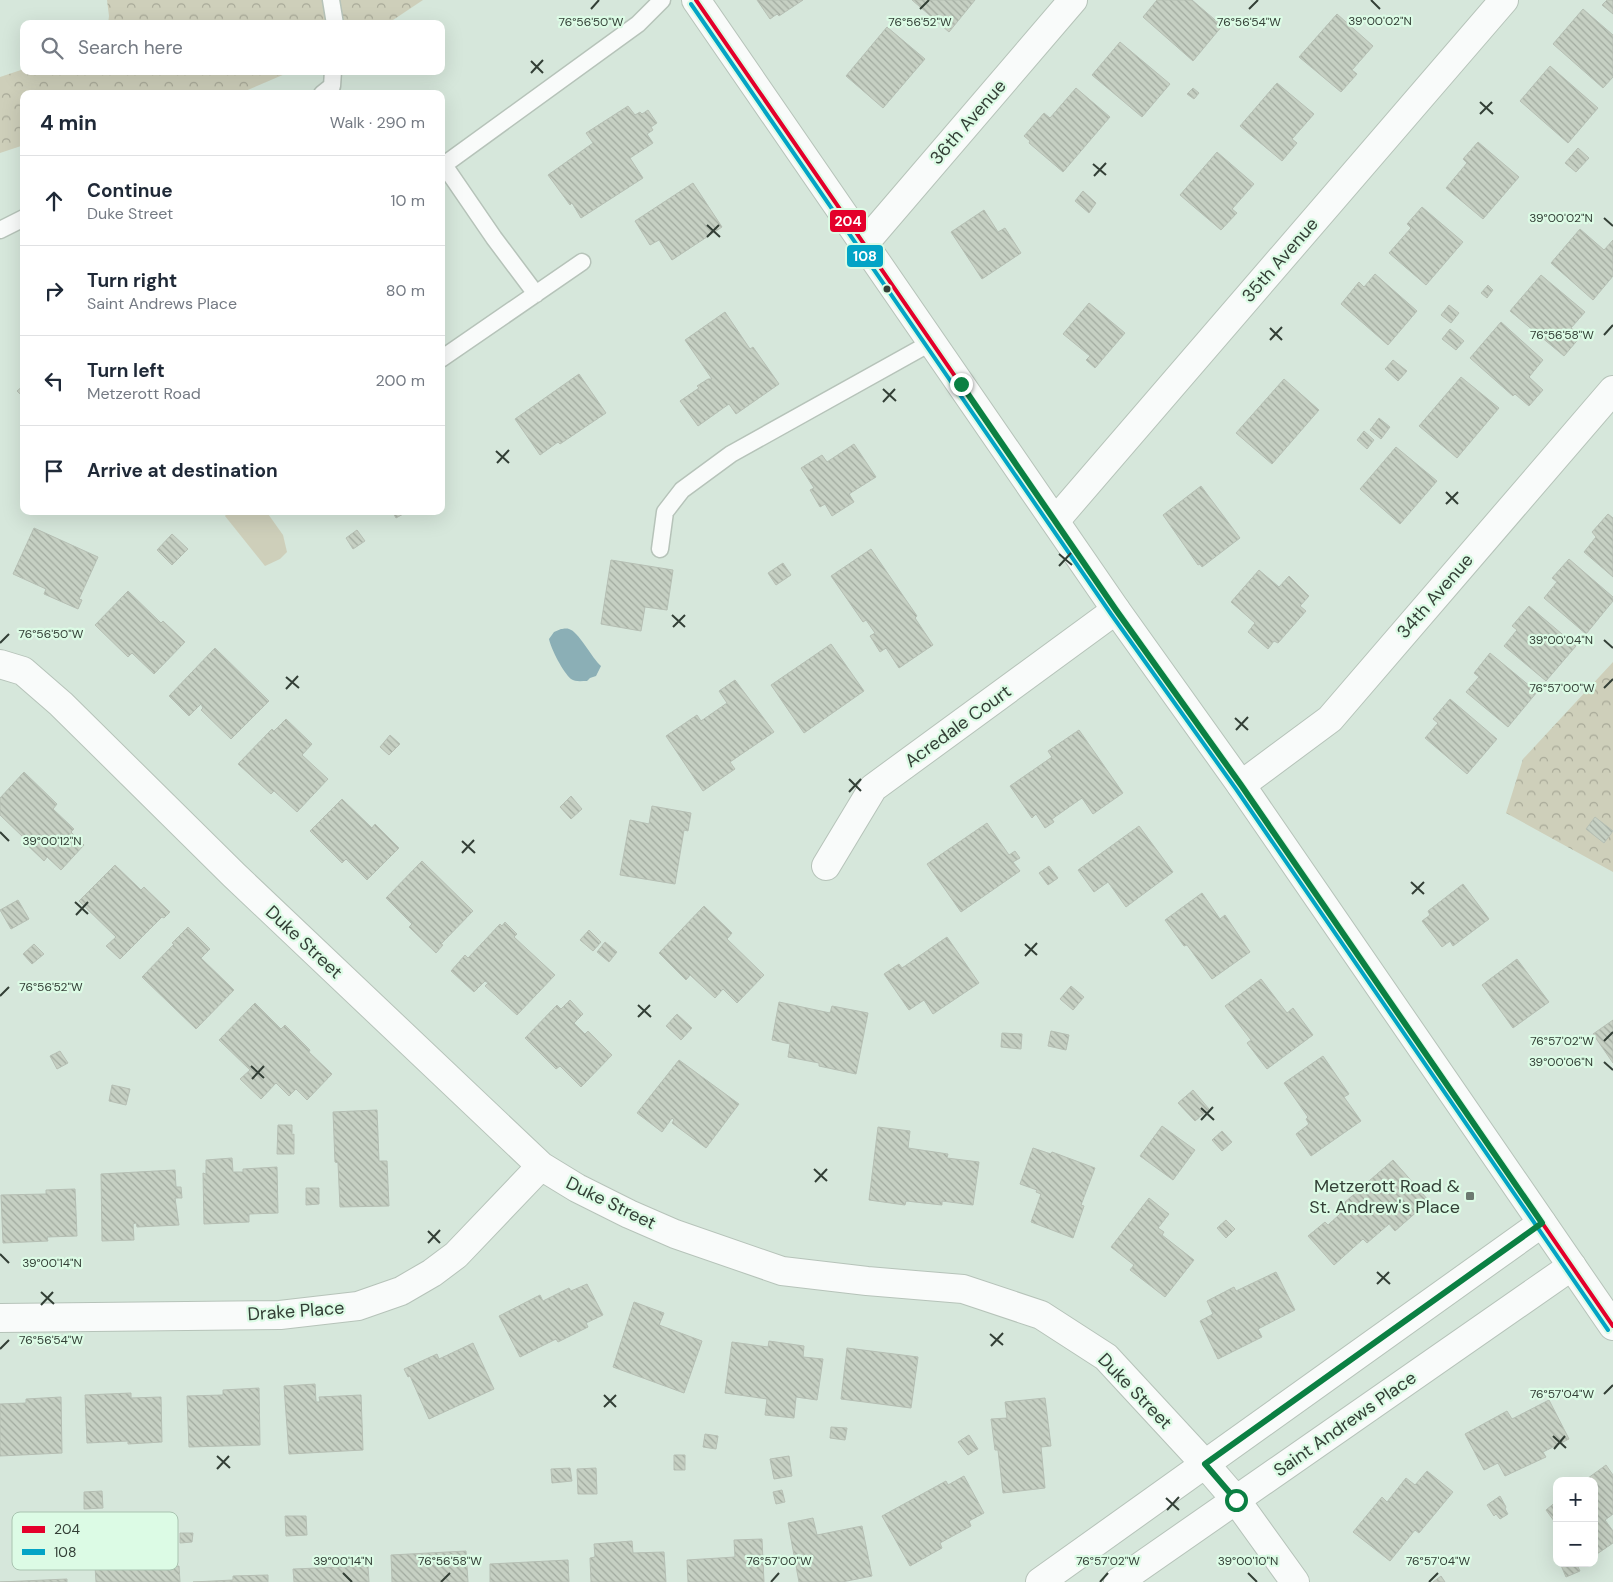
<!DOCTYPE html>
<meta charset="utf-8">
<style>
:root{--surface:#fff;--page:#f2f2f3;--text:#1f2937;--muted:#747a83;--line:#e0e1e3}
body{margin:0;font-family:"DM Sans",sans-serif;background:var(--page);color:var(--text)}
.controls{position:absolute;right:15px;bottom:15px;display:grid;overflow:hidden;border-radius:10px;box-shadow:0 5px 20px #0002}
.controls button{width:45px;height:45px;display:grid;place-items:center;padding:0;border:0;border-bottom:1px solid var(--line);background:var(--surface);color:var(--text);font:25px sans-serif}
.stop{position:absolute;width:15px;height:15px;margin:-11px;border:4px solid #0b8043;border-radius:50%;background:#fff}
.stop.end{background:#0b8043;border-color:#fff;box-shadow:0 1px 5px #0008}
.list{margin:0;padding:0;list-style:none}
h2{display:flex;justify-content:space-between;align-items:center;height:65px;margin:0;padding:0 20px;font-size:21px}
h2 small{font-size:16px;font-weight:400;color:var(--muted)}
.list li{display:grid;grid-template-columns:32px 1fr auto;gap:15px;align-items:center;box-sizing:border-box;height:90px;padding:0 20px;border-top:1px solid var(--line)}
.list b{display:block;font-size:19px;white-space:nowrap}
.list p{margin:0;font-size:16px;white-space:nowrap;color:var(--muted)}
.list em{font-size:16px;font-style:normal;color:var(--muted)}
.icon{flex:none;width:28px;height:28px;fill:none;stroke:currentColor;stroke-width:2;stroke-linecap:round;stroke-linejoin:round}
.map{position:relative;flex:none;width:1613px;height:1582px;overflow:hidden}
.search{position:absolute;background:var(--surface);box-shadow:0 5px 20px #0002;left:20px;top:20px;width:425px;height:55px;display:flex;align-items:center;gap:12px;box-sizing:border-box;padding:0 18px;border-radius:10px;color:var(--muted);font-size:19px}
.panel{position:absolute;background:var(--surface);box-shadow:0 5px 20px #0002;left:20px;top:90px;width:425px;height:425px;border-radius:10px}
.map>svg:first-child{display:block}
.forest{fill:url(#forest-crowns)}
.park{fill:#cecfba}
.water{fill:#8bafb6}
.building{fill:url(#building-back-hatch);stroke:#b6bfb4}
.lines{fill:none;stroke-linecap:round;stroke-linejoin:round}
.service-casing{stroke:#b6c3b9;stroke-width:19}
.minor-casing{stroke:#b6c3b9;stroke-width:30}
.tertiary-casing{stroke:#b6c3b9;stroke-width:30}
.service{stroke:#f9fbfa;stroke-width:16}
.minor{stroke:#f9fbfa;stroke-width:28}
.tertiary{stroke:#f9fbfa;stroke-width:28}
.bus-1-casing{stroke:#dcfbe5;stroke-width:8}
.bus-2-casing{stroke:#dcfbe5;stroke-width:8}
.bus-1{stroke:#e4002b;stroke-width:4}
.bus-2{stroke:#03a4c6;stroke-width:4}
.route{stroke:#0b8043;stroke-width:6}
.ticks{fill:none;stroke:#333f36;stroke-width:2}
.bus-dot{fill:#333f36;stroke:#dcfbe5;stroke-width:2}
.poi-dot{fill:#6c7a70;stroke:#dcfbe5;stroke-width:2}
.labels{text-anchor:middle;stroke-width:4.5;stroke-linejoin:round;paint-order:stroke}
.street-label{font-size:18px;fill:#333f36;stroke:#dcfbe5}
.poi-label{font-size:18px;fill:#333f36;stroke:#dcfbe5;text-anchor:end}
.key{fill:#dcfbe5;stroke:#a9c3b0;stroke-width:1}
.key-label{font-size:14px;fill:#333f36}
.ticks-label{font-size:12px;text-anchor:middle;fill:#333f36;stroke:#dcfbe5;stroke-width:4.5;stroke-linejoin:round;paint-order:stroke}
.line-badge{stroke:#dcfbe5;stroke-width:2}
.badge-label{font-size:14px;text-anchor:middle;font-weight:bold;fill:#fff}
</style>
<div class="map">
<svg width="1613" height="1582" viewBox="0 0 1613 1582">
<defs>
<pattern id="forest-crowns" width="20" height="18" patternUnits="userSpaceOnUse" patternTransform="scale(1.25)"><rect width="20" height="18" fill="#cecfba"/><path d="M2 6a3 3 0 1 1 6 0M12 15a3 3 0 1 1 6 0" fill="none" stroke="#a8a998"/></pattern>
<pattern id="building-back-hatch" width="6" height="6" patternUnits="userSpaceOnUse" patternTransform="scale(1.25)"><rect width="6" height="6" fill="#c6d0c3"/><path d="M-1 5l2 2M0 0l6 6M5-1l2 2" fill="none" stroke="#a1aa9f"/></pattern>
</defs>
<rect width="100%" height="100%" fill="#d6e7db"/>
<path class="forest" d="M107,0h316l-36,24h-279l1,-8z
M24,69v2h268l-49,21 -7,2h-212v51l-24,8v-76z
M1613,662v210l-107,-59 17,-54z"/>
<path class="park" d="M229,511h37l17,24 4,17 -7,7 -15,7 -40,-50z"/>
<path class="water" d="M561,629c2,0 5,-1 8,0 9,2 23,29 32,37l-5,10 -6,2 -3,3c-6,0 -12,1 -16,-2 -8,-7 -20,-30 -22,-40l5,-7z"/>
<path class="building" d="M757,0h46l-24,16 -2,-2 -7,5z
M912,0h63l-26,32z
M1157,0h35l30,26 -29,35 -50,-44z
M1607,0h6v14l-11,-9z
M1583,9l30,26v42l-10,11 -50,-44z
M1337,14l36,32 -21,24 5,4 -16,18 -42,-35z
M887,27l38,32 -42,49 -37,-32z
M1120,42l50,42 -28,33 -50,-42z
M1550,66l48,42 -30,35 -48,-42z
M1277,83l37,31 -22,25 5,4 -15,18 -42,-35z
M1076,88l34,29 -47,55 -34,-29 1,-2 -6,-5 20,-23 6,5z
M1193,88l6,5 -5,6 -7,-5z
M628,106l7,9 5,-3 2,2 6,-4 9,13 -6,4 2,3 -6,4 6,9 -23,15 13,20 -62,40 -9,-15 -2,2 -22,-30 45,-32 -7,-10z
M1478,142l41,35 -36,42 -37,-31 21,-25 -4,-4z
M1578,148l11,10 -13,14 -11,-9z
M1217,152l37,32 -22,25 5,4 -16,17 -41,-35z
M693,183l29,44 -50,33 -13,-20 -9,5 -15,-24z
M1083,191l13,12 -7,10 -14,-12z
M1422,207l41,35 -37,43 -37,-32 22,-25 -4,-4z
M984,210l14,22 7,-4 16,25 -39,26 -31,-47z
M1580,229l24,21 9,-10v36l-20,24 -42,-37z
M1375,274l42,37 -29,34 -47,-41 18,-22 5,5z
M1541,275l44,37 -14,16 10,8 -17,20 -54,-45z
M1488,285l5,5 -6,8 -6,-5z
M1089,303l36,30 -30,35 -9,-8 4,-4 -27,-22z
M1449,305l10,8 -8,10 -10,-8z
M725,312l25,37 3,-2 26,37 -43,30 -7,-10 -31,22 -18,-25 19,-13 -2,-2 11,-7h4l-27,-39z
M1501,322l42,38 -14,17 14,13 -14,16 -14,-12 -2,2 -43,-38z
M1450,329l14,12 -8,9 -14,-11z
M1393,360l14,11 -9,10 -13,-12z
M579,374l27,39 -46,31 -2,-2 -18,13 -25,-36z
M1461,377l38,31 -42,50 -38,-32z
M1284,379l35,31 -47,54 -36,-31z
M24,385v13l-7,-7z
M1379,418l11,9 -9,12 -11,-9z
M1364,431l10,9 -7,9 -10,-9z
M854,444l22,33 -27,17 5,8 -22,14 -7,-12 -5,3 -10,-17 4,-2 -13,-20 21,-13 5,7z
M1396,447l41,34 -37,43 -40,-35z
M1201,486l39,52 -38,29 -2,-3 -2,1 -35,-50z
M392,511h12l1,2 -9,5z
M1608,514l5,4v59l-29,-25 12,-15 -4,-5z
M34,528l64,29 -19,42 3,1 -4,9 -34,-15 2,-5 -33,-15z
M357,530l8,11 -12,8 -7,-11z
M172,534l16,15 -16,16 -15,-15z
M871,549l46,67 -2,2 18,27 -34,23 -13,-20 -6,4 -10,-16 5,-3 -9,-13 -3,2 -32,-46z
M1569,559l44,38v4l-27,33 -42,-36 13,-16 -5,-4z
M611,560l62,10 -6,40 -22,-3 -4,24 -40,-7z
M783,563l8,12 -15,10 -8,-12z
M1259,570l20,17 10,-11 20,20 -9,10 6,5 -28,32 -4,-2 -6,8 -20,-17 7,-9 -24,-21z
M128,591l33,32 2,-2 22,21 -31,32 -22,-21 -4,4 -33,-32z
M1529,606l47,40 -30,35 -42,-35 13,-16 -5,-4z
M831,644l33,47 -60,42 -33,-48z
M215,648l54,53 -38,38 -30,-29 2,-2 -2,-4 -12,12 -20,-20z
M1490,653l47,39 -29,35 -42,-35 13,-15 -5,-4z
M735,680l39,52 -44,30 5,7 -32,22 -37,-55 31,-21 4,6 26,-18 -8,-12z
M1450,699l47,40 -30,35 -42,-36 13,-15 -5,-4z
M286,719l26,25 -10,11 26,24 -31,33 -23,-21 -3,3 -33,-30 34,-35 2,2z
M1079,730l44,63 -30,21 -11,-16 -30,21 2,3 -9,6 -9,-14 -4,4 -22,-32 42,-29 -4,-6z
M390,735l10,9 -11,11 -9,-8z
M24,772l33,32 -4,5 21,20 -3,3 13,13 -23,25 -14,-13 -3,4 -22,-21 2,-2 -24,-23v-17z
M571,796l11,13 -11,10 -11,-12z
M342,799l30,29 3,-4 24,24 -32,32 -21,-21 -4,4 -32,-32z
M652,806l39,7 -3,18 -4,-1 -9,54 -55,-9 10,-55 19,4z
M1595,817l18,14 -9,12 -18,-14z
M987,823l22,32 6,-4 5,7 -7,4 7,9 -59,41 -34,-48z
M1139,826l34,46 -47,35 -18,-25 -14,10 -16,-22z
M422,861l51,50 -32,33 2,1 -7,8 -27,-26 3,-3 -26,-26z
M115,865l26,25 3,-3 26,25 -6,6 -2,-1 -42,42 -14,-13 10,-9 -37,-36z
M1049,866l9,12 -10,7 -9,-12z
M1463,884l26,35 -36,27 -3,-5 -8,6 -20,-26 8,-6 -2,-4z
M1202,893l18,26 5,-4 25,37 -38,27 -25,-34 -3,1 -19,-26z
M18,900l11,19 -18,10 -11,-19z
M704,906l28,27 -5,6 37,36 -27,28 -14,-14 -8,9 -25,-23 -4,5 -27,-27z
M505,922l12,12 -3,3 41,38 -38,40 -32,-29 3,-3 -3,-2 -11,11 -23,-21 14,-16 3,3 32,-34 2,2z
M188,927l22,22 -9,9 33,32 -38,39 -54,-52 32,-33 -2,-1z
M589,930l12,12 -8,9 -13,-11z
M947,937l32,46 -46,31 -9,-14 -15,10 -25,-36 15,-10 3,4z
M605,942l12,10 -8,10 -12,-10z
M34,944l10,10 -12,10 -9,-10z
M1517,959l32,43 -36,26 -31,-43z
M1261,979l26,34 6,-5 20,27 -46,34 -20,-26 4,-3 -26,-34z
M1071,986l13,11 -11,13 -13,-11z
M570,1000l13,14 -9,9 11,11 3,-3 24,24 -31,32 -21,-21 -4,3 -31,-31 32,-33 4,4z
M779,1002l51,11 2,-7 36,7 -12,61 -37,-8v-3l-31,-6 2,-13 -18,-4z
M255,1003l26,26 4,-4 25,25 -1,2 23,22 -25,26 -11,-11 -7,7 -13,-13 -15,16 -21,-20 10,-9 -31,-30z
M677,1014l15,14 -11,12 -15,-14z
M1613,1020v43l-20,-29z
M1051,1031l18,4 -3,15 -18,-4z
M1002,1033l20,1 -1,15 -20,-2z
M60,1051l8,12 -11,6 -7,-13z
M1323,1056l26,38 -5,3 17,24 -50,35 -15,-22 13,-10 -3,-5 2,-2 -24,-34z
M679,1060l60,44 -33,44 -34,-25 2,-3 -2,-2 -10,14 -25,-19z
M112,1085l18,4 -4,16 -17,-4z
M1193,1090l16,19 -14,12 -17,-18z
M377,1110l2,51h8l2,45 -49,1 -2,-44 -3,-1 -2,-50z
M278,1125h14v10l2,-1v20h-17z
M1162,1126l33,24 -22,30 -33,-24z
M878,1127l32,4 -2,17 40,6 -1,4 32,4 -6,43 -31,-4v4l-36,-4 -1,4 -36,-5z
M1222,1131l10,11 -10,9 -10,-11z
M1033,1148l18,6 1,-2 43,16 -14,37 3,1 -11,32 -42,-16 10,-28 -5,-2 1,-2 -17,-6z
M232,1158l1,14h10v-3l34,-2 1,46 -29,1v8l-45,2 -1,-51 3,1v-14z
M1393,1160l36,41 -34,30 -6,-7 -22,19 -4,-4 -29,26 -26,-29 17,-14 3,3 12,-11 -4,-4z
M175,1170l1,17h5l1,11h-7l4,27 -42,2 -1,-4 -3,1 1,16 -32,1 -1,-67z
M306,1188h13v16l-13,1z
M75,1189l2,47 -30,1 1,4 -45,2 -2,-48 45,-1v-4z
M1149,1198l20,16 -11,14 6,4 -2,3 32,25 -29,37 -35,-27 4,-5 -23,-18z
M1226,1220l9,9 -9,9 -9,-10z
M1276,1272l19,38 -37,19 4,8 -44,22 -18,-38 13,-7 -6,-13 27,-14 2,4z
M587,1284l16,31 -17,8 2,4 -30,15 -2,-3 -36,18 -21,-41 41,-21 3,6 26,-13 2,3z
M634,1302l30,11 -5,12 43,16 -18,52 -71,-26z
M769,1341l35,5 -1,11 20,2 -6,41 -21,-3 -2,21 -29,-3 2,-16 -42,-6 7,-51 36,5z
M473,1343l21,46 -65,30 -19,-43 -2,1 -4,-8 33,-15 2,5z
M847,1348l71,9 -7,51 -70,-9z
M315,1384l1,18h4l-1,-5 42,-2 2,55 -74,4 -5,-68z
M259,1388l1,57 -71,2 -2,-51 36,-1v-5z
M131,1393v5l30,-1 1,45 -34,2v-3l-41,2 -2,-48z
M61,1397l1,56 -62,3v-52l26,-1v-4z
M1045,1398l6,48 -10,1 4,41 -42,5 -5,-43h-3l-4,-31 16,-1 -2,-16z
M1549,1400l20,39 -26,13 3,5 -41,19 -7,-13 -14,7 -19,-36 42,-23 5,8z
M831,1427l16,1 -2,12 -15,-2z
M705,1434l13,2 -2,13 -13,-2z
M969,1435l9,14 -10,6 -10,-13z
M674,1455h11v15h-11z
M789,1456l3,20 -18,3 -4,-20z
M1606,1465l7,10v39l-8,6 8,11v12l-19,13v-75h-10z
M570,1468l2,13 -20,2 -1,-14z
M596,1468l1,26h-19l-1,-25z
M1427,1471l26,21 -34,41 -4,-3 -25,31 -37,-29 29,-35 5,5 19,-24 9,7z
M964,1476l20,37 -15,8 2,5 -31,17 2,5 -32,18 -28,-50 64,-35 2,4z
M782,1490l3,12 -9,2 -3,-12z
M102,1491l1,17 -19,1v-17z
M1500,1496l6,11 -1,2 3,5 -8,5 -4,-5 -2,2 -7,-11z
M1557,1501v24l-11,-15z
M285,1516h21l1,19 -21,1z
M813,1518l4,17 45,-9 10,50 -30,6h-43l-11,-59z
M180,1533h13l-1,9 -12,1z
M762,1539l2,43h-76l-1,-22 48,-3 -1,-17z
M632,1541l1,12 31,-1 2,30h-75l-1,-24 5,-1 -1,-13z
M466,1551l2,31h-76l-1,-27z
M568,1560l1,22h-79v-18z
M1560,1563h16l4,8 -14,6z
M169,1564v3l10,-1 1,16h-84l-1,-16z
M368,1566l1,16h-75l-1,-13z
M268,1575v7h-75l40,-2v-4z
M1441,1576l4,6h-12z
M67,1579v3h-67z"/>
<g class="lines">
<g class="service-casing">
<path id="service" d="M331,0l4,24
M322,94l10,-8 1,-15
M444,165l50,73 42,56
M441,167l197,-143 24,-24
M0,230l24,-12
M441,359l141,-97
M660,549l5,-37 17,-22 49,-36 201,-112"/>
</g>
<g class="minor-casing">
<path id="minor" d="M864,244l209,-244
M1056,520l448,-520
M0,664l23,7 38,33 173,171 307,291 36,22 52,26 46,20 107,37 85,10 96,8 78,26 65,42 99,107 31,36 59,82
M1241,785l89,-66 283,-329
M826,866l47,-78 243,-178
M0,1318l280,-3 78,-9 43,-15 31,-18 24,-18 85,-89
M1040,1582l502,-359
M1118,1582l454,-316"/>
</g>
<g class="tertiary-casing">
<path id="tertiary" d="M696,0l420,610 125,175 372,541"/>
</g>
<use href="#service" class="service"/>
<use href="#minor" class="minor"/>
<use href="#tertiary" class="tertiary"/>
<g class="bus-1-casing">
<path id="bus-1" d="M696,0l420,610 125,175 372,541"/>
</g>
<g class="bus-2-casing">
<path id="bus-2" d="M691,4l420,610 125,175 372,541"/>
</g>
<use href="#bus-1" class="bus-1"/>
<use href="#bus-2" class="bus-2"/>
</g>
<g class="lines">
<path class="route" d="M961,384l155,226 125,175 301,438 -337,241 31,36"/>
</g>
<path class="ticks" d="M1371,0l9,9M591,9l8,-9M920,9l9,-9M1249,9l9,-9M531,61l12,12M531,73l12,-13M1480,102l13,12M1480,114l12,-12M1093,164l13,11M1094,176l12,-13M1604,218l9,8M707,225l13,12M707,237l12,-12M1270,328l12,12M1604,335l9,-10M1270,340l12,-13M883,389l13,12M883,402l12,-13M496,451l13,12M497,463l12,-13M1446,492l12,12M1446,504l12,-12M1059,554l13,11M1059,566l12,-13M672,615l13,12M673,627l12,-12M1604,640l9,8M0,643l9,-9M286,677l13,11M1604,688l9,-9M286,689l12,-13M1235,718l13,12M1236,730l12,-13M849,779l12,12M849,792l12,-13M0,832l9,9M462,841l13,12M462,853l12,-13M1411,882l13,12M1412,894l12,-12M75,902l13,12M76,915l12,-13M1025,944l12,11M1025,956l12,-13M0,996l9,-9M638,1005l13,12M638,1017l12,-12M1604,1041l9,-9M1604,1062l9,8M251,1066l13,12M252,1079l12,-13M1201,1108l13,12M1201,1120l12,-13M814,1169l13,12M815,1182l12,-13M428,1231l12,12M428,1243l12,-13M0,1254l9,9M1377,1272l13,12M1377,1284l12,-12M41,1292l13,12M41,1305l12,-13M990,1334l13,11M991,1346l12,-13M0,1349l9,-9M1604,1394l9,-9M604,1395l12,12M604,1407l12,-12M1553,1436l13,12M1554,1449l11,-13M217,1456l13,12M217,1469l12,-13M1166,1498l13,12M1167,1510l12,-13M343,1573l9,9M1248,1573l9,9M441,1582l9,-9M771,1582l8,-9M1100,1582l8,-9M1429,1582l9,-9"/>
<circle class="bus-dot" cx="887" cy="289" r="4.5"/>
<rect class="poi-dot" x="1465" y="1191" width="10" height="10" rx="2.5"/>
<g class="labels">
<g class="street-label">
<text transform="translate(968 122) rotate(-49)" y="6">36th Avenue</text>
<text transform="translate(1280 260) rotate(-49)" y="6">35th Avenue</text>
<text transform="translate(1435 596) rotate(-49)" y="6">34th Avenue</text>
<text transform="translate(958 726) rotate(-36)" y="6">Acredale Court</text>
<text transform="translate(304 942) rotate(43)" y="6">Duke Street</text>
<text transform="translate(611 1203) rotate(26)" y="6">Duke Street</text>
<text transform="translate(296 1311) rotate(-4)" y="6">Drake Place</text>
<text transform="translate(1135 1391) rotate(46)" y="6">Duke Street</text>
<text transform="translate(1345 1424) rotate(-35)" y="6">Saint Andrews Place</text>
</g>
<g class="poi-label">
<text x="1460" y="1192">Metzerott Road &amp;<tspan x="1460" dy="21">St. Andrew's Place</tspan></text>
</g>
</g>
<rect x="12" y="1512" width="166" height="58" rx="8" class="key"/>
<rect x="22" y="1526" width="23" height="7" fill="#e4002b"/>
<rect x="22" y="1549" width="23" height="6" fill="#03a4c6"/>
<g class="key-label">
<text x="54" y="1534">204</text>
<text x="54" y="1557">108</text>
</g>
<g class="ticks-label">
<text x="1380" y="25">39°00'02"N</text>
<text x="591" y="26">76°56'50"W</text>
<text x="920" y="26">76°56'52"W</text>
<text x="1249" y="26">76°56'54"W</text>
<text x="1561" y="222">39°00'02"N</text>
<text x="1562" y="339">76°56'58"W</text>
<text x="51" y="638">76°56'50"W</text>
<text x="1561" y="644">39°00'04"N</text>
<text x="1562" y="692">76°57'00"W</text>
<text x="52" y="845">39°00'12"N</text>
<text x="51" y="991">76°56'52"W</text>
<text x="1562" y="1045">76°57'02"W</text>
<text x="1561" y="1066">39°00'06"N</text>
<text x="52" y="1267">39°00'14"N</text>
<text x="51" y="1344">76°56'54"W</text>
<text x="1562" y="1398">76°57'04"W</text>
<text x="450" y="1565">76°56'58"W</text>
<text x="779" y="1565">76°57'00"W</text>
<text x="1108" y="1565">76°57'02"W</text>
<text x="1438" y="1565">76°57'04"W</text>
<text x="343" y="1565">39°00'14"N</text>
<text x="1248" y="1565">39°00'10"N</text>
</g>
<g class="line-badge">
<rect x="829" y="209" width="38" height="24" rx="5" fill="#e4002b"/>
<rect x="846" y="244" width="38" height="24" rx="5" fill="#03a4c6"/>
</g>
<g class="badge-label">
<text x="848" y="226">204</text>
<text x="865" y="261">108</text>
</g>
</svg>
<div class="controls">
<button>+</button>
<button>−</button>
</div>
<div class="stop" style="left:1236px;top:1500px"></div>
<div class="stop end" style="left:961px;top:384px"></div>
<div class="search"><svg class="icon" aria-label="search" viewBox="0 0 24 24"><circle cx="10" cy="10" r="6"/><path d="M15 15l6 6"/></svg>Search here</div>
<section class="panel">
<h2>4 min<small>Walk · 290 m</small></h2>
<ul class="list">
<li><svg class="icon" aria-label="ahead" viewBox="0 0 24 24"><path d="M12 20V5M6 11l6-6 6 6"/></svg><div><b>Continue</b><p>Duke Street</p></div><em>10 m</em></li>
<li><svg class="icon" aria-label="right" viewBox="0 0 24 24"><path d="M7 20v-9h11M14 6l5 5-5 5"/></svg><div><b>Turn right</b><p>Saint Andrews Place</p></div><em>80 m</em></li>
<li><svg class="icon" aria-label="left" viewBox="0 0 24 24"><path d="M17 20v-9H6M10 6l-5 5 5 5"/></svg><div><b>Turn left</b><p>Metzerott Road</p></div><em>200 m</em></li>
<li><svg class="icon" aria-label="arrive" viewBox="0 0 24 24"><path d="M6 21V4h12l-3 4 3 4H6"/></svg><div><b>Arrive at destination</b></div></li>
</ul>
</section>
</div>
